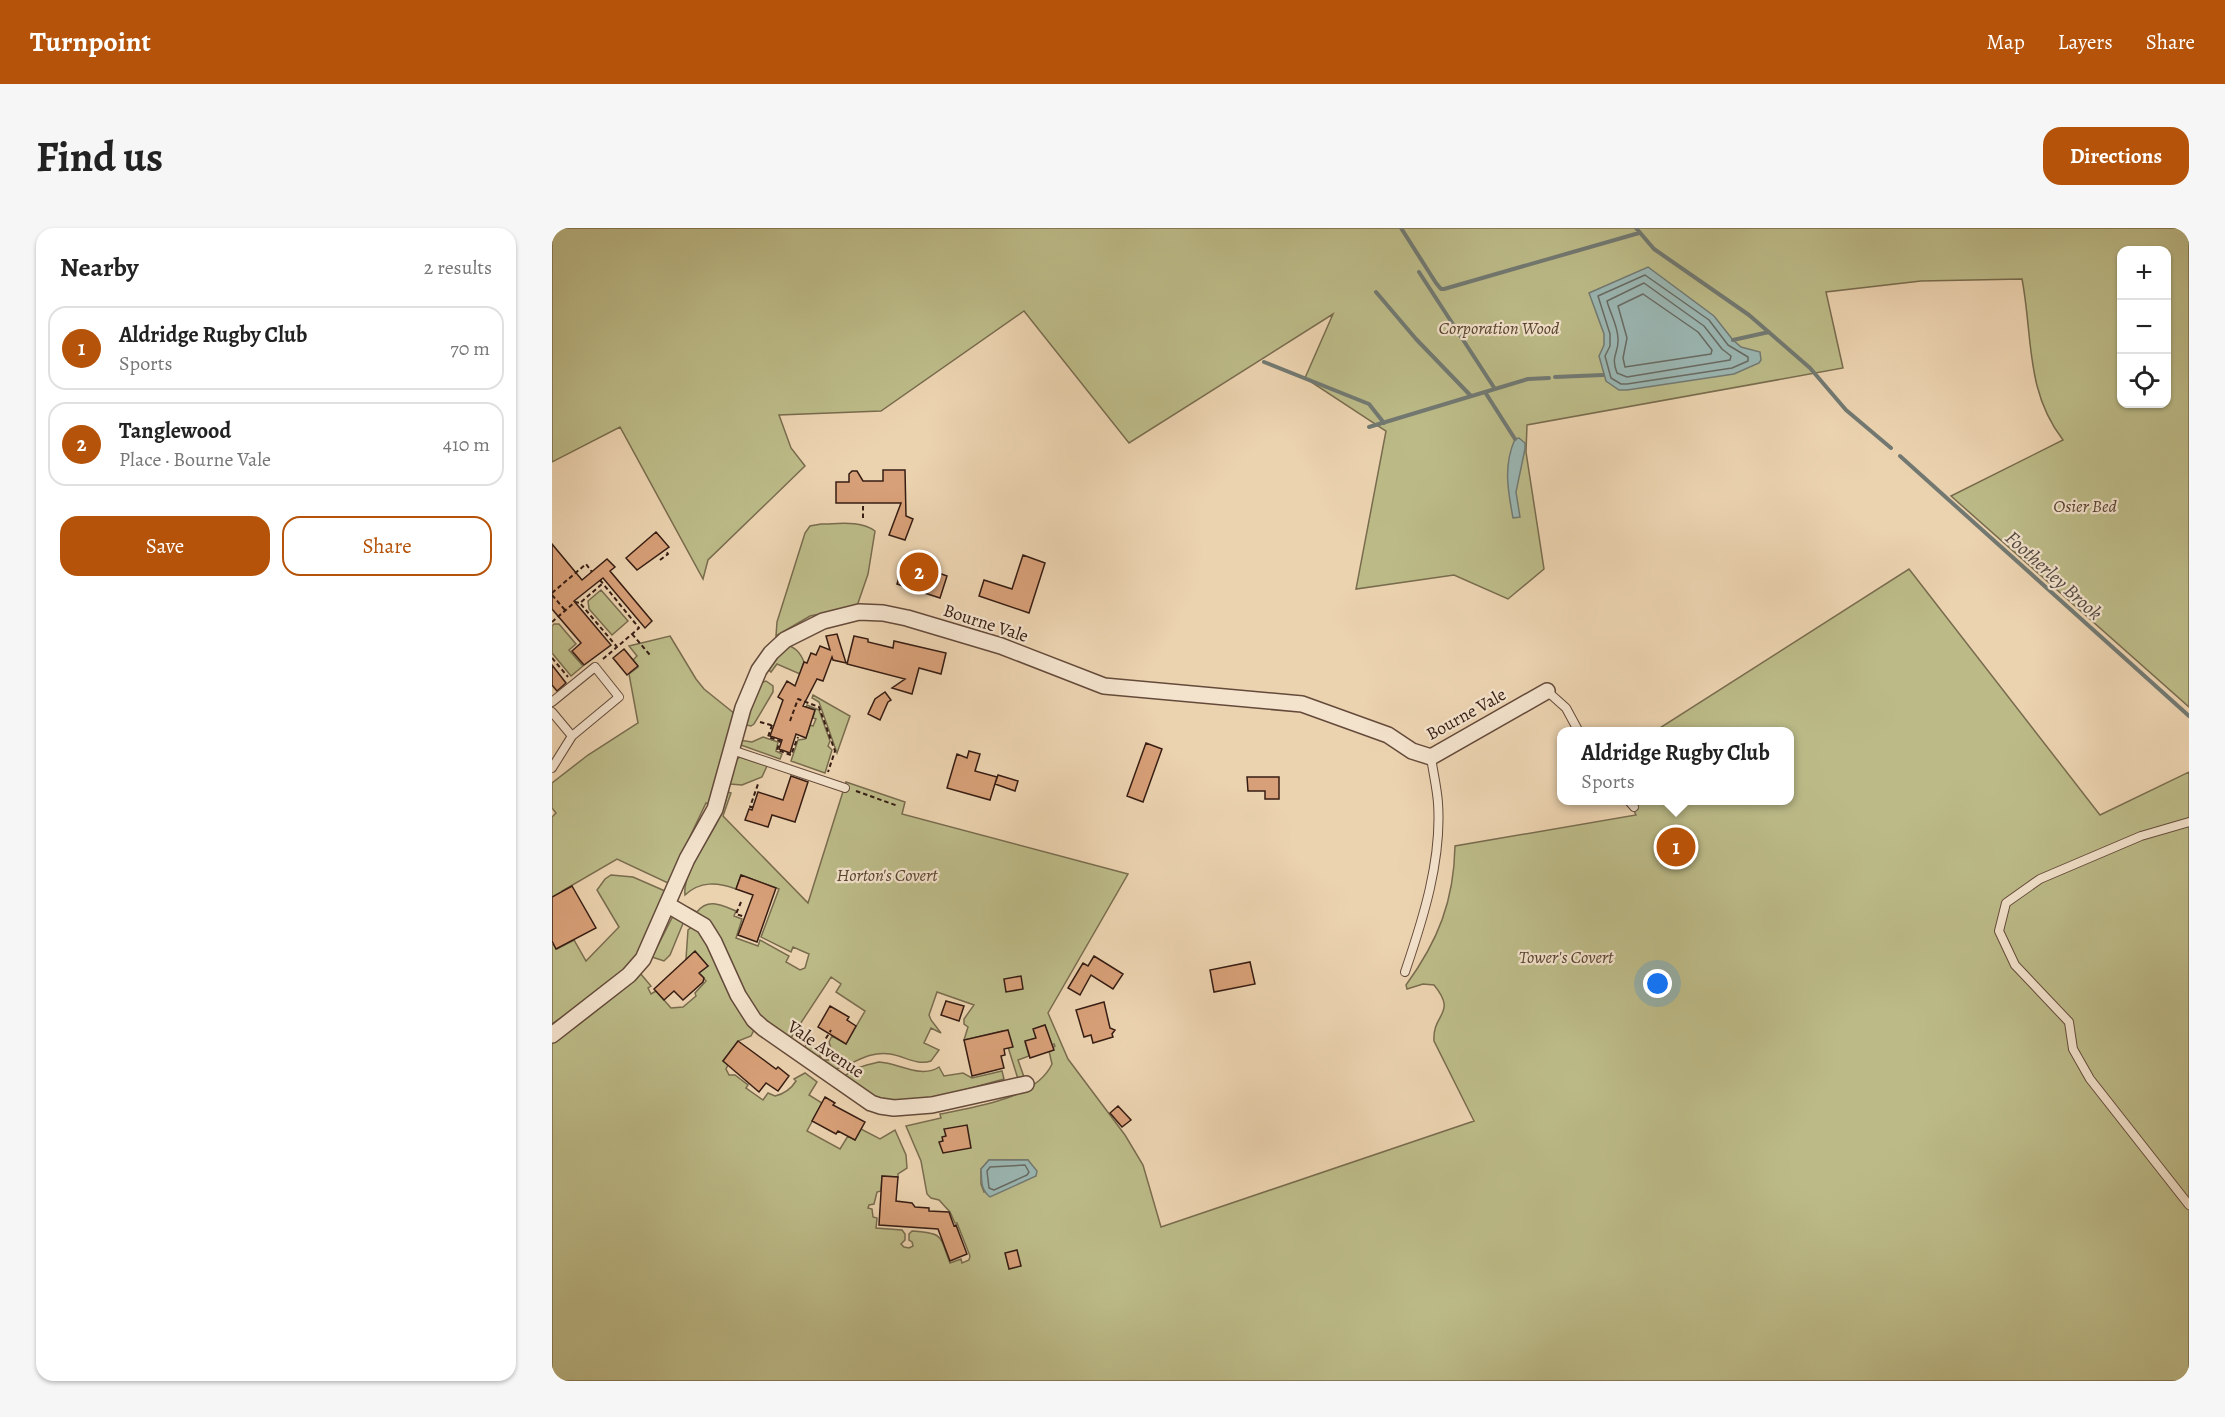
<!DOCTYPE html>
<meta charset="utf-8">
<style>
:root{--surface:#fff;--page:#f6f6f6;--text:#222;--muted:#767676;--line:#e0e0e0;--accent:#b45309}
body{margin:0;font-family:Alegreya,serif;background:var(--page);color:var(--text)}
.controls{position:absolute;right:18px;top:18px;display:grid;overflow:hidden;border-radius:12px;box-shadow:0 2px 4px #0004}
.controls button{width:54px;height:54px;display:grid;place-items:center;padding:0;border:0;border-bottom:2px solid var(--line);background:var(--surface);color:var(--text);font:30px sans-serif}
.you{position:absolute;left:1106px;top:756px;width:21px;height:21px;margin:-15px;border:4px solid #fff;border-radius:50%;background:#1a73e8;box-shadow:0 0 0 9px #1a73e833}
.badge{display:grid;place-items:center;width:39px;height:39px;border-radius:50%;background:var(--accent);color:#fff;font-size:20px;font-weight:700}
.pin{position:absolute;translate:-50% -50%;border:3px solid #fff;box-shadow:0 2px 6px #0006}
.popup{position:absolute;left:1005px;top:499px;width:237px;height:78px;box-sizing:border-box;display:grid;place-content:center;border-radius:12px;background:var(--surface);filter:drop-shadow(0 2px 4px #0005);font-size:20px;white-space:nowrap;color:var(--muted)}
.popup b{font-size:22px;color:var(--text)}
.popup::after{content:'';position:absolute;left:50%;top:100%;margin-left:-12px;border:12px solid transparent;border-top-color:var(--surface)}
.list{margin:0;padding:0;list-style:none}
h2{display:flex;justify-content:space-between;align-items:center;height:78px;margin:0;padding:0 24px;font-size:26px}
h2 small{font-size:20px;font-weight:400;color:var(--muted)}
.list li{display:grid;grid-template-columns:39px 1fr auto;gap:18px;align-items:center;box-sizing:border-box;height:84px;margin:0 12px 12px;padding:0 12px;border:2px solid var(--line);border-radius:18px}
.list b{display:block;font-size:22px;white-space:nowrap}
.list p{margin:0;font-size:20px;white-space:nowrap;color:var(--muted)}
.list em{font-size:20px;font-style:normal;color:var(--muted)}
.actions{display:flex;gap:12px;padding:18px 24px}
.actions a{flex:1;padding:14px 0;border:2px solid var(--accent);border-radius:18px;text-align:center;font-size:21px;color:var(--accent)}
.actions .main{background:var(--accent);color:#fff}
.icon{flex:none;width:33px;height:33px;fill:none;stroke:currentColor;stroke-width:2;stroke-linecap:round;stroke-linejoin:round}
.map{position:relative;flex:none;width:1637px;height:1153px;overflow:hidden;border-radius:18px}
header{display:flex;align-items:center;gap:36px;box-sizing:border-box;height:84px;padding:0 30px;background:var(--accent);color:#fff}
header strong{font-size:28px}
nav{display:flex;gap:33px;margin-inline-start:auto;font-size:21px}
.intro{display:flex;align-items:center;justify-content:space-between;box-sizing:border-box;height:144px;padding:0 36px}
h1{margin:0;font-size:42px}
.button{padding:15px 27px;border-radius:18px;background:var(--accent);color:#fff;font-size:21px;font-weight:700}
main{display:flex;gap:36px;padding:0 36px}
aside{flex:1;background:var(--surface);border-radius:18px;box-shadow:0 2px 4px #0004}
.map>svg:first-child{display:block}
.green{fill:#bcbb88;stroke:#796c4e;stroke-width:1.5;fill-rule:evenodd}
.water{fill:#9ab6b2;stroke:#727972;stroke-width:1.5}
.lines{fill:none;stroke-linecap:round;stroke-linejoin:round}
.shore{stroke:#686a62;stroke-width:1.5}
.stream{stroke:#727972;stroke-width:4}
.building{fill:#d8a078;stroke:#361d13;stroke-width:1.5}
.service-casing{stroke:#644a3a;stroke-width:10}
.minor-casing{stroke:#644a3a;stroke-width:18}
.path{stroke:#361d13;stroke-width:2;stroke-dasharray:4.5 3;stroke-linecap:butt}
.service{stroke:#f3e2cc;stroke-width:8}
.minor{stroke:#f3e2cc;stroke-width:15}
.labels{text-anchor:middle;stroke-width:4.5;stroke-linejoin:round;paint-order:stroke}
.park-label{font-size:18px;font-style:italic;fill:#584430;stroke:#f3e2cc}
.street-label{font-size:18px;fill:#361d13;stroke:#f3e2cc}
.water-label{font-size:20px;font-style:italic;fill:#544b43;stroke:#f3e2cc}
</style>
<header>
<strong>Turnpoint</strong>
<nav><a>Map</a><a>Layers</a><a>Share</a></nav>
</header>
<div class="intro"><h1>Find us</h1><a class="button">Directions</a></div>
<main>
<aside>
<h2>Nearby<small>2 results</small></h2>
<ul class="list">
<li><span class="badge">1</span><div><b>Aldridge Rugby Club</b><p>Sports</p></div><em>70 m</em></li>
<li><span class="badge">2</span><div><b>Tanglewood</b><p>Place · Bourne Vale</p></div><em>410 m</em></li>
</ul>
<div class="actions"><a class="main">Save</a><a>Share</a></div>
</aside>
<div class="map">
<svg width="1637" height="1153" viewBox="0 0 1637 1153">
<rect width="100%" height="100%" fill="#ecd3b0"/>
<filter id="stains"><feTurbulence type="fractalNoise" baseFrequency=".00333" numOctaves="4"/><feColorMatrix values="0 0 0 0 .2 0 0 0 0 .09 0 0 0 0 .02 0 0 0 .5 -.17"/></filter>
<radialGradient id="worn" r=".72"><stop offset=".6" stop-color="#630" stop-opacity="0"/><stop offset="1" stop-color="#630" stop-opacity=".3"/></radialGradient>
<path class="green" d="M0,0h1637v479l-238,-211 112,-56c-38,-49 -30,-104 -41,-161l-101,2 -95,11 17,76 -316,57 -1,27 18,117 -36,30 -54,-24 -98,14 30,-158 -81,-53 28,-64 -204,129 -105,-132 -143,100 -102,4 12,33 14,18 -97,94 -5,19 -83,-152 -68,35zM1570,22h44v154h-44z
M269,296c17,0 39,-4 54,7l-7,43 -11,32 -47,10 -34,20 1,-14 28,-89 5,-7z
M1357,341l191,246 89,-43v609h-1637v-340l88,-68 11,13 -3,2 3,6 5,-3 15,17 12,-1 13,-11 -1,-3 11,-12 -7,-8 9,-7 -22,-7 2,-29 8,-7 59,105 -4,8 -13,5 -15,20 5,4 -2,4 3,6h6l13,10 -2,3 17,12 5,-7 7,3c9,-2 16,-7 21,-15l-2,-2 11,-6 12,9 -8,13 13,8 -15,28 33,18 8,-13 7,4 6,-11 19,10 15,-9 11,25 1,13 -9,6v3l-16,-1 -1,15 -4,1 -3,12 -5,1 -1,3 4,1 1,8 4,1 -1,10 26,2 3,4v6l-4,4 3,3 5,1 4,-2 -1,-4 -3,-2v-6l3,-3c32,2 27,4 38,32l11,-4 1,4 7,-3 1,-4 -13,-33h-2l-5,-11 -11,-12 -8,-2 -4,-4 -6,-33 -15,-35 35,-8 -1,-4c34,-7 96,-15 112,-50l-3,-13 6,-5 -1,-2 -2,1 -7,-20 -11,4 2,9 -11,4 4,14 -11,4 6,17 -6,2 -15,-48 -39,9 4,-13 -4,-3v-5l10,-14 -37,-13 -8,23 2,5 10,13 -10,-5 -7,15 15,7 -8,11c-13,5 -27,-5 -41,-7 -23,-3 -35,10 -54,15l-34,-19 5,-6c10,1 11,8 15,16h8l3,-5 -4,-13 3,-6 14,8 19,-33 -29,-19 5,-8 -10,-7 -42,64 -27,-18 -73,-115 8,4c11,-14 24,-7 39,-1l-2,5 8,3 -6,19 22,8 2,-6 29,16 -3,6 14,8 5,-2 4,-14 -16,-7 -2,5 -30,-15 18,-48 -38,-14 -5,14c-19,-7 -36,-8 -51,6 -3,-24 27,-58 36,-81 3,-7 5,-15 7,-22l3,1 -8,23 85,87 38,-121 59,20 -3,12 226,60 -80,139 20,46 57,76 18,30 18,62 313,-106 -40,-80c-2,-28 24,-27 0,-56l-11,-1 -16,5 -1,-4c32,-44 48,-84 49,-139l181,-31 -7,-14 161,-1v-68l-135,-1zM437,932h39l6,10 -50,22 -3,-8v-15z
M49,362l27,31 -16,14 -23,-26 -1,-8z
M2,396h5l17,20 -7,6 14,16 -12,10 -19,-23v-27z
M118,408l26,43 8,10 31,25 -26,90 -3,-1 -38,80 -51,-24 -55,32 5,10 -15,-3v-81l4,-4 -4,-5v-25l36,-28 50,-32 -9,-49 9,-7 -5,-7 4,-4 -8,-10z
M233,416c11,4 15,8 19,18l-4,12 -23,-10 -6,8 -5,-5z
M214,453l7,5v6l-19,32 -3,2 -5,-1 12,-41z
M261,467l37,21 -13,37 -18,-51 -7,-4z
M255,477l12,5 11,31 -2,5 4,4 -7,23 -34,-12 7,-21 7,-1 5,-14 3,1 3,-7 -3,-1 2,-8 -9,-3z
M211,509l15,5 -2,9 6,3 -2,5 -42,-15 1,-4 13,2z
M188,529l27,9 -5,11 -20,8 -12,-1 6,-24z
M59,647l22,2 32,14 -23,60 -34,36 -56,37v-79l2,-1 3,5 17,-9 12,21 33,-34 -22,-37 8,-11z
M121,688l11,5 -14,34 -6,6 -12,-4z
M327,834c20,1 42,17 60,5l5,9 19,-3 9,5 30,-7 2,8c-30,8 -101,31 -129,19 -11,-5 -22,-14 -32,-20 9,-10 23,-13 36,-16z"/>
<path class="water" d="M1096,39l66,49 19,24 8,7 19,5 1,8 -2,3 -25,11 -107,16h-8l-13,-9 -7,-25 5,-11v-11l-15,-41z
M967,210l6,5v6l-9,43 4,25 -7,1c-5,-27 -10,-52 2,-79z
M437,932h39l9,11 -1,5 -46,21c-10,-8 -8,-16 -9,-28z"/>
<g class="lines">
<path class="shore" d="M1093,47l64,45 19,25 20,12v4l-16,7 -105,16h-6l-10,-6 -6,-22 5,-10v-12l-12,-38z
M1092,55l60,43 18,23 9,7 -1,4 -103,17 -10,-4c-7,-18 2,-19 1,-34 0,-13 -8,-26 -11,-38z
M1091,66l55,38 14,18 -1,4 -86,13 -2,-9 4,-20 -9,-32z
M473,937l4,7 -2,3 -33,15 -5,-2 -2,-17 3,-4z"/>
<path class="stream" d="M849,0l35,55 5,6h3l195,-56
M1084,0l18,21 95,66 61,53 36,42 45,38
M867,44l76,117
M824,64l40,47 55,57
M1181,112l36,-8
M712,134l105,42 15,19
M1003,149l48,-2
M933,164l30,47
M817,199l159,-48 21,-1
M1348,228l289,260"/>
</g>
<path class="building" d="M331,242h22l1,46 7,3 -8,21 -16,-5 12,-32h-65v-21h13v-8l3,-3h5l6,10h20z
M104,304l13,15 -32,23 -11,-12z
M0,316l30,36 25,-21 8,8 -5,4 42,50 -7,7 -42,-50 -29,23 37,44 -27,20 -12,-14 9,-8 -29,-34z
M471,327l22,8 -16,50 -50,-17 5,-16 28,9z
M353,331l21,7 -1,2 22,8 -7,22 -43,-14z
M285,406l9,29 -13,-3 -1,-3 -9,24 -6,-2 -14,27 12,4 -9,28 -10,-4 -6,19 -11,-4 3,-9 -12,-4 13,-36 -5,-3 9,-16 8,5 9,-24 3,1 4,-10 5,2 4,-9 10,4 -4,-14z
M302,408l14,3v3l25,6 1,-7 52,12 -5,21 -22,-6 -7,26 -20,-6 13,-9 -58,-15z
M72,421l14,17 -11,9 -14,-17z
M0,437l14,18 -9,8 -5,-6z
M333,464l6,8 -3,2 -8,18 -12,-6 7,-15z
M594,515l16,6 -19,53 -16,-6z
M417,523l11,3 -5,17 22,6 -7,23 -43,-12 10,-34 10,4z
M446,547l20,6 -3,10 -20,-7z
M239,548l17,6 -13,40 -23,-7 -4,12 -23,-7 4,-11 3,1 6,-18 25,8z
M695,549h32v22h-14v-8h-17z
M189,647l35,13 -19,54 -19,-7 15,-40 -17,-6z
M20,658l24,42 -40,21 -4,-8v-44z
M143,723l13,15 -9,7 5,5 -1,4 -20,18 -9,-9 -10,9 -10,-11z
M542,728l29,18 -10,15 -22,-14 -11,20 -12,-7 15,-25 5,3z
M698,734l5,22 -41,8 -4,-22z
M469,748l2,13 -17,3 -2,-13z
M394,773l18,5 -5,15 -18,-6z
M552,774l6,26 5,2 -3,4 1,3 -20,6 -2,-8 -7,2 -8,-27z
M278,778l19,11 -2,3 9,6 -10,18 -28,-17z
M493,797l9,25 -24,8 -5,-17 11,-3 -3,-9z
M456,802l5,17 -9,2 1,6 -4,1 3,12 -32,8 -8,-36z
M186,813l38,28 2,-2 11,9 -11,15 -12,-8 -7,9 -36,-31z
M273,869l10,6 -2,2 32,17 -10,18 -17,-9 -2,3 -24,-13z
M566,878l13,14 -9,7 -12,-14z
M415,897l4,23 -28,5 -4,-11 4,-1 -1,-4 4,-1 -2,-7z
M330,948l16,1 -2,24 16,2 3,4 14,1v3l20,1 5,14 2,-1 11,29 -17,7 -12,-32 -59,-4z
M465,1022l4,16 -12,3 -4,-16z"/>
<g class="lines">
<g class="service-casing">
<path id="service" d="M995,463l19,17 13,24
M0,474l43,-35 24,30 -47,39 -20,32
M0,484l20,24
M180,522l113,38
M1076,572l6,7
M1637,594l-48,14 -101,43 -34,24 -7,28 16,34 54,57 4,27 17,30 99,126
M853,744c18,-53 37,-112 33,-169 -1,-15 -5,-31 -7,-46"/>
</g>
<g class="minor-casing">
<path id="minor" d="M116,677l36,21 10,16 24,53 16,25 9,8 108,75 9,3 14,2 38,-3 94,-21
M0,807l77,-60 14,-16 44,-100 28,-50 28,-101 16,-38 12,-17 14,-13 38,-19 36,-9 24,1 24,5 94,28 103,40 198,18 86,31 24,16 19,6 116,-66"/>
</g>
<path class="path" d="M311,278v13
M108,332l8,-6 -3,-4
M48,352l39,48 -22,19 -37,-44 22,-19
M0,365l34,-29 6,8
M0,367l13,15
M0,394l23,-20 5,1
M80,406l18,21
M0,430l16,19
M51,431l14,-12
M238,493l8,-22 21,8 16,44 -7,21
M208,494l14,4
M220,497l-4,12 12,4 -3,9 14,5 7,-18
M304,563l42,15
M201,579h-3l8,-23
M189,674l-5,12 9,3
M270,817l9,-15"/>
<use href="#service" class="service"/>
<use href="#minor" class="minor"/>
</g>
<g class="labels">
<g class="park-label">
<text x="947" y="106">Corporation Wood</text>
<text x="1533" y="284">Osier Bed</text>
<text x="335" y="653">Horton's Covert</text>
<text x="1014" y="735">Tower's Covert</text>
</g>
<g class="street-label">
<text transform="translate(434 395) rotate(18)" y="6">Bourne Vale</text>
<text transform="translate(914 486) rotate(-29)" y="6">Bourne Vale</text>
<text transform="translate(274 821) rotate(34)" y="6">Vale Avenue</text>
</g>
<g class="water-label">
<text transform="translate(1502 347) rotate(42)" y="7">Footherley Brook</text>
</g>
</g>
<rect width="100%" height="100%" filter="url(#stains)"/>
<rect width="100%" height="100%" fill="url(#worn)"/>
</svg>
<div class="controls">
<button>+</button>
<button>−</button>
<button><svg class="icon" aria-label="locate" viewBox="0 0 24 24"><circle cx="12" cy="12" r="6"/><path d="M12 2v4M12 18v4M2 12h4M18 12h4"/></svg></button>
</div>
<div class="you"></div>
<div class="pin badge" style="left:1124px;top:619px">1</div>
<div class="popup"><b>Aldridge Rugby Club</b>Sports</div>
<div class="pin badge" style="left:367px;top:344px">2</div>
</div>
</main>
